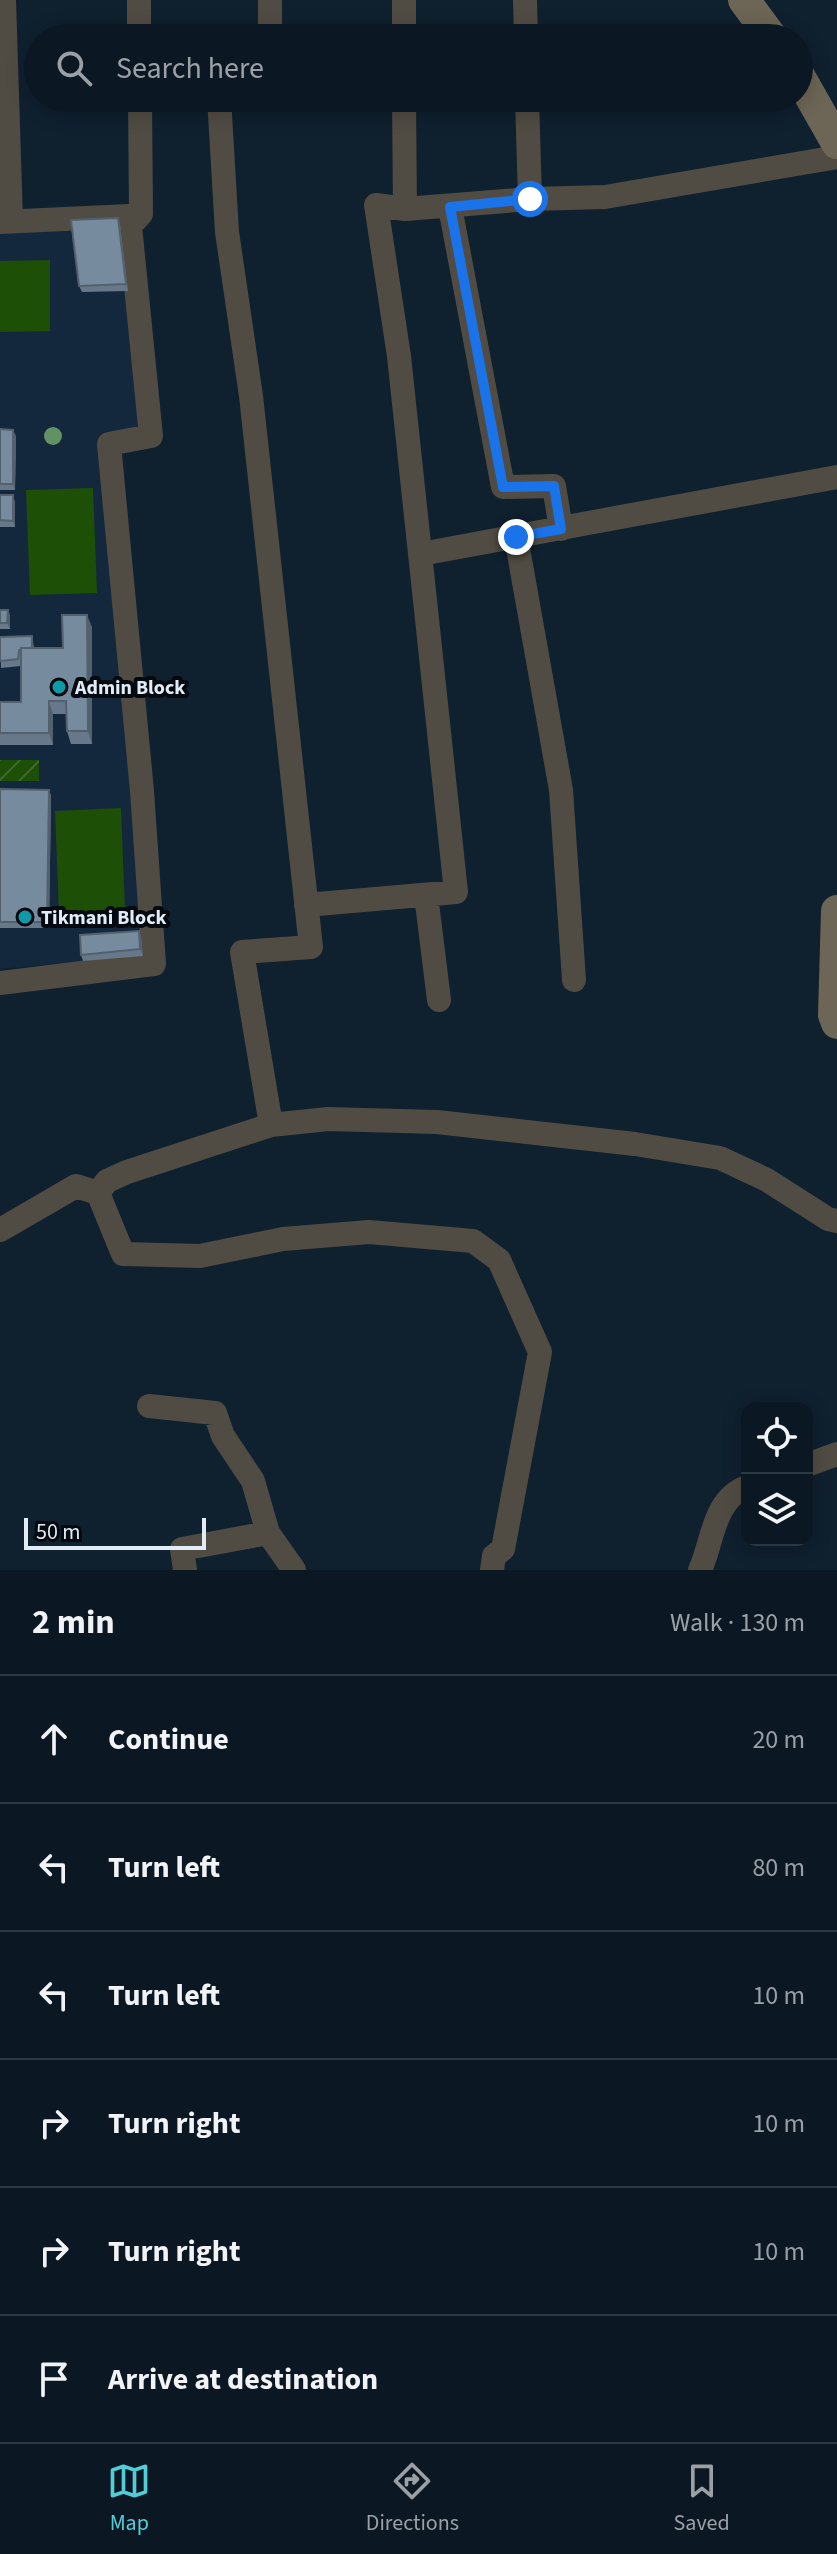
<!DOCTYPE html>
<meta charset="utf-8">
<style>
:root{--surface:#0b1823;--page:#192530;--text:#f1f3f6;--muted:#9aa0a6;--line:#2b3741;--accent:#52ccd5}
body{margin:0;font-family:"Source Sans 3",sans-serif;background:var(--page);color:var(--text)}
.controls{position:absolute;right:24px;bottom:24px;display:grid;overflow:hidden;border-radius:16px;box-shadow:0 4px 20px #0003}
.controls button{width:72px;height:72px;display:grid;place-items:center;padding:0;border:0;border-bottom:2px solid var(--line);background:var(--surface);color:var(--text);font:40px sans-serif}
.scale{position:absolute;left:24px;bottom:20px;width:182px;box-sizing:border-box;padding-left:8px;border:4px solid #e1ecf7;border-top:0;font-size:22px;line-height:28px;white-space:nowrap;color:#e1ecf7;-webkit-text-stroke:6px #040910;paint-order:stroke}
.stop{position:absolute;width:24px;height:24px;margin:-18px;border:6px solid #1a73e8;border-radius:50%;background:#fff}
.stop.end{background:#1a73e8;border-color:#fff;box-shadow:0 2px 8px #0008}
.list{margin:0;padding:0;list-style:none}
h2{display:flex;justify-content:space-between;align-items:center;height:104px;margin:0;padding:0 32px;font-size:34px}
h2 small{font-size:26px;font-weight:400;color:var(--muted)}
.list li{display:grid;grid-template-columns:52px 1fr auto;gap:24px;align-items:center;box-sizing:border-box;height:128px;padding:0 32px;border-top:2px solid var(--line)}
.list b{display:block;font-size:30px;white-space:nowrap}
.list em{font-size:26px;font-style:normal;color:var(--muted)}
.icon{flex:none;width:44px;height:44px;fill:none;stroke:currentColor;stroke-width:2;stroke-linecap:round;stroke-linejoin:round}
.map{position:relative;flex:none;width:837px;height:1570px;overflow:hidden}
.search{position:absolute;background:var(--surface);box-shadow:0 4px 20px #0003;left:24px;right:24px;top:24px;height:88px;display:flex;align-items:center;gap:20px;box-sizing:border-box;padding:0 28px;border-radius:44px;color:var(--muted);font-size:30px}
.sheet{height:872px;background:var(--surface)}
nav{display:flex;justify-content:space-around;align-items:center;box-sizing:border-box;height:112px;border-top:2px solid var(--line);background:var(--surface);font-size:22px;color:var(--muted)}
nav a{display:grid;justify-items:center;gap:4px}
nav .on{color:var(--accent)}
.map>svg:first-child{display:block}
.built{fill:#13283d}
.garden{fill:url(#garden-furrows)}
.pitch{fill:#1d4f07}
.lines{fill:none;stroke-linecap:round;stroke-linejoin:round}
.street{stroke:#514c43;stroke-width:24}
.secondary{stroke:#6d6656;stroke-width:32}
.tree{fill:#629263}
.wall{fill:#667889}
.shaded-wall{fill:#53616f}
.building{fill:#778b9f;stroke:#53616f;stroke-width:2}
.route{stroke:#1a73e8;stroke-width:10}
.culture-dot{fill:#0f9aa8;stroke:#040910;stroke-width:3}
.labels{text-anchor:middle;stroke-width:8;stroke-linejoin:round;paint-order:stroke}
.poi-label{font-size:20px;font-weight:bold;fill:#e1ecf7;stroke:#040910;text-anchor:start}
</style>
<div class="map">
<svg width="837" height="1570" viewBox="0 0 837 1570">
<defs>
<pattern id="garden-furrows" width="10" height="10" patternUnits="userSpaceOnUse" patternTransform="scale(2)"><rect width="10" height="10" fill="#1d4f07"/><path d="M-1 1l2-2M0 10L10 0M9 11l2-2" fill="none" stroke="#3e682c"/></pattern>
</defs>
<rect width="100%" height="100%" fill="#0f202f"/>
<path class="built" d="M120,225l26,204 -44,4 41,523 -143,13v-740z"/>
<path class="garden" d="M0,760h39v21h-39z"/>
<path class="pitch" d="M50,260v71l-50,1v-71z
M93,488l4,105 -67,2 -4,-105z
M121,808l4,103 -66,3 -4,-103z"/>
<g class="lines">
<path class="street" d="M4,0l7,221
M139,0v38
M404,0v38
M525,0l1,38
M270,38v-38
M219,98l8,134 24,164 60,551 -69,5 29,173
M527,98l3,101
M450,207l53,280 51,-1 7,43
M405,209l125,-10 75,-2 232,-40
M0,222l129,-6 22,220 -42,8 33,347 12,173 -154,19
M130,226l11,-12 -1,-116
M516,537l45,253 13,190
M421,554l416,-77
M426,895l13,105
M306,905l150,-13 -57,-536 -23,-151 29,4 -1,-111
M98,1193l25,61 77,2 83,-17 86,-7 104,9 26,19 41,92 -37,197 -9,7 -2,14
M0,1230l76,-44 22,7 9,-12 20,-9 144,-47 57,-6 109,3 198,22 85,14 47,22 61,39 9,2
M149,1406l66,7 8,23 30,45 15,52 -86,16 3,21
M807,1465l30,-11
M268,1533l26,37
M700,1570c13,-28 13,-71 47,-83"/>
<path class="secondary" d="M744,0l28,38
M799,76l38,67
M837,911l-3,104 3,8"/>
</g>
<circle class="tree" cx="53" cy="436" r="9"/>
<path class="wall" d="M120,225l8,66 -46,1 -3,-6z
M0,429l16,7 -1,54h-15z
M0,495l15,7v25h-15z
M0,610h8l2,6v13h-10z
M92,627v117h-21l-4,-13 -1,-17h-13v31h-53v-43h21v-36l-20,2 -1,-31 32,-1 2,12h29z
M0,789l49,1 2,6 -2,132h-49z
M139,931l2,6 2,19 -60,5 -2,-6z"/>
<path class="shaded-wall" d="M118,218l2,7 8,66 -2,-7z
M13,430l3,6 -1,54 -2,-6z
M13,495l2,7v25l-2,-6z
M8,610l2,6v13l-3,-6z
M87,615l5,12v117l-4,-13z
M49,701l4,13v31l-4,-12z
M49,790l2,6 -2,132 -2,-6z
M139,931l2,6 2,19 -3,-7z"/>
<path class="building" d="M118,218l8,66 -47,2 -8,-66z
M0,429l13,1v54h-13z
M0,495h13v26l-13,-1z
M0,610h8l-1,13h-7z
M62,615h25l1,116h-21l-1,-30h-17v32h-49v-31h21v-54h42z
M32,636v12h-11v2h-2l-1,9 -18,2v-24z
M0,789l49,1 -2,132h-47z
M139,931l1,18 -59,6 -1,-20z"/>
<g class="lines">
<path class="route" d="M516,537l45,-8 -7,-43 -51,1 -53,-280 80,-8"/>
</g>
<g class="culture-dot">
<circle cx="59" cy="687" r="8"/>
<circle cx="25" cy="917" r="8"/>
</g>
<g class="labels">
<g class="poi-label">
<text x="75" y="694">Admin Block</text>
<text x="41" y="924">Tikmani Block</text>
</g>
</g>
</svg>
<div class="controls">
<button><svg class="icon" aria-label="locate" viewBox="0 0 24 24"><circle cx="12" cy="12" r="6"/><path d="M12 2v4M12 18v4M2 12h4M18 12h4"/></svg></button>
<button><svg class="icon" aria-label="layers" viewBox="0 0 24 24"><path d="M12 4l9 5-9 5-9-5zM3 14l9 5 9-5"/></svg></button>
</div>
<div class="scale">50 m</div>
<div class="stop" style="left:530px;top:199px"></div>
<div class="stop end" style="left:516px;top:537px"></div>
<div class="search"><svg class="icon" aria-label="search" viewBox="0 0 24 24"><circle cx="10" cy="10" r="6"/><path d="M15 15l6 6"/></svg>Search here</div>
</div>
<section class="sheet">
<h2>2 min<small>Walk · 130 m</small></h2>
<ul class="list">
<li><svg class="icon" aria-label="ahead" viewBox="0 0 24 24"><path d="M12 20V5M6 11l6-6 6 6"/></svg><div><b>Continue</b></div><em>20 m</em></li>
<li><svg class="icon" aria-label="left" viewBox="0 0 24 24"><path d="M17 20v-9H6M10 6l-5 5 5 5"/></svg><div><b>Turn left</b></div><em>80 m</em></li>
<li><svg class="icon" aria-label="left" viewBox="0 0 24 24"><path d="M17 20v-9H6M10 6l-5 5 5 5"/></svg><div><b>Turn left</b></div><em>10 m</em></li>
<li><svg class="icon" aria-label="right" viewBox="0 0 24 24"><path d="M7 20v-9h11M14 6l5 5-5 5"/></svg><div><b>Turn right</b></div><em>10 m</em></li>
<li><svg class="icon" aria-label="right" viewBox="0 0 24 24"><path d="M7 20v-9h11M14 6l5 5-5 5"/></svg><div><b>Turn right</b></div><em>10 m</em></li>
<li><svg class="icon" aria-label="arrive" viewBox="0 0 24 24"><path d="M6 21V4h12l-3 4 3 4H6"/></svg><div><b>Arrive at destination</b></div></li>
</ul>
</section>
<nav>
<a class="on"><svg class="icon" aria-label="map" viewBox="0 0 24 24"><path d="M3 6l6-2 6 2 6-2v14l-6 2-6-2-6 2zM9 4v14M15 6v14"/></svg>Map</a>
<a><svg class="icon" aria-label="directions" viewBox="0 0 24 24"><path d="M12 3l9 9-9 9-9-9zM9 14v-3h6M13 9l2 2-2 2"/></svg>Directions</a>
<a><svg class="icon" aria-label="saved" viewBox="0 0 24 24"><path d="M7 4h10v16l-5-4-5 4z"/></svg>Saved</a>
</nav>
